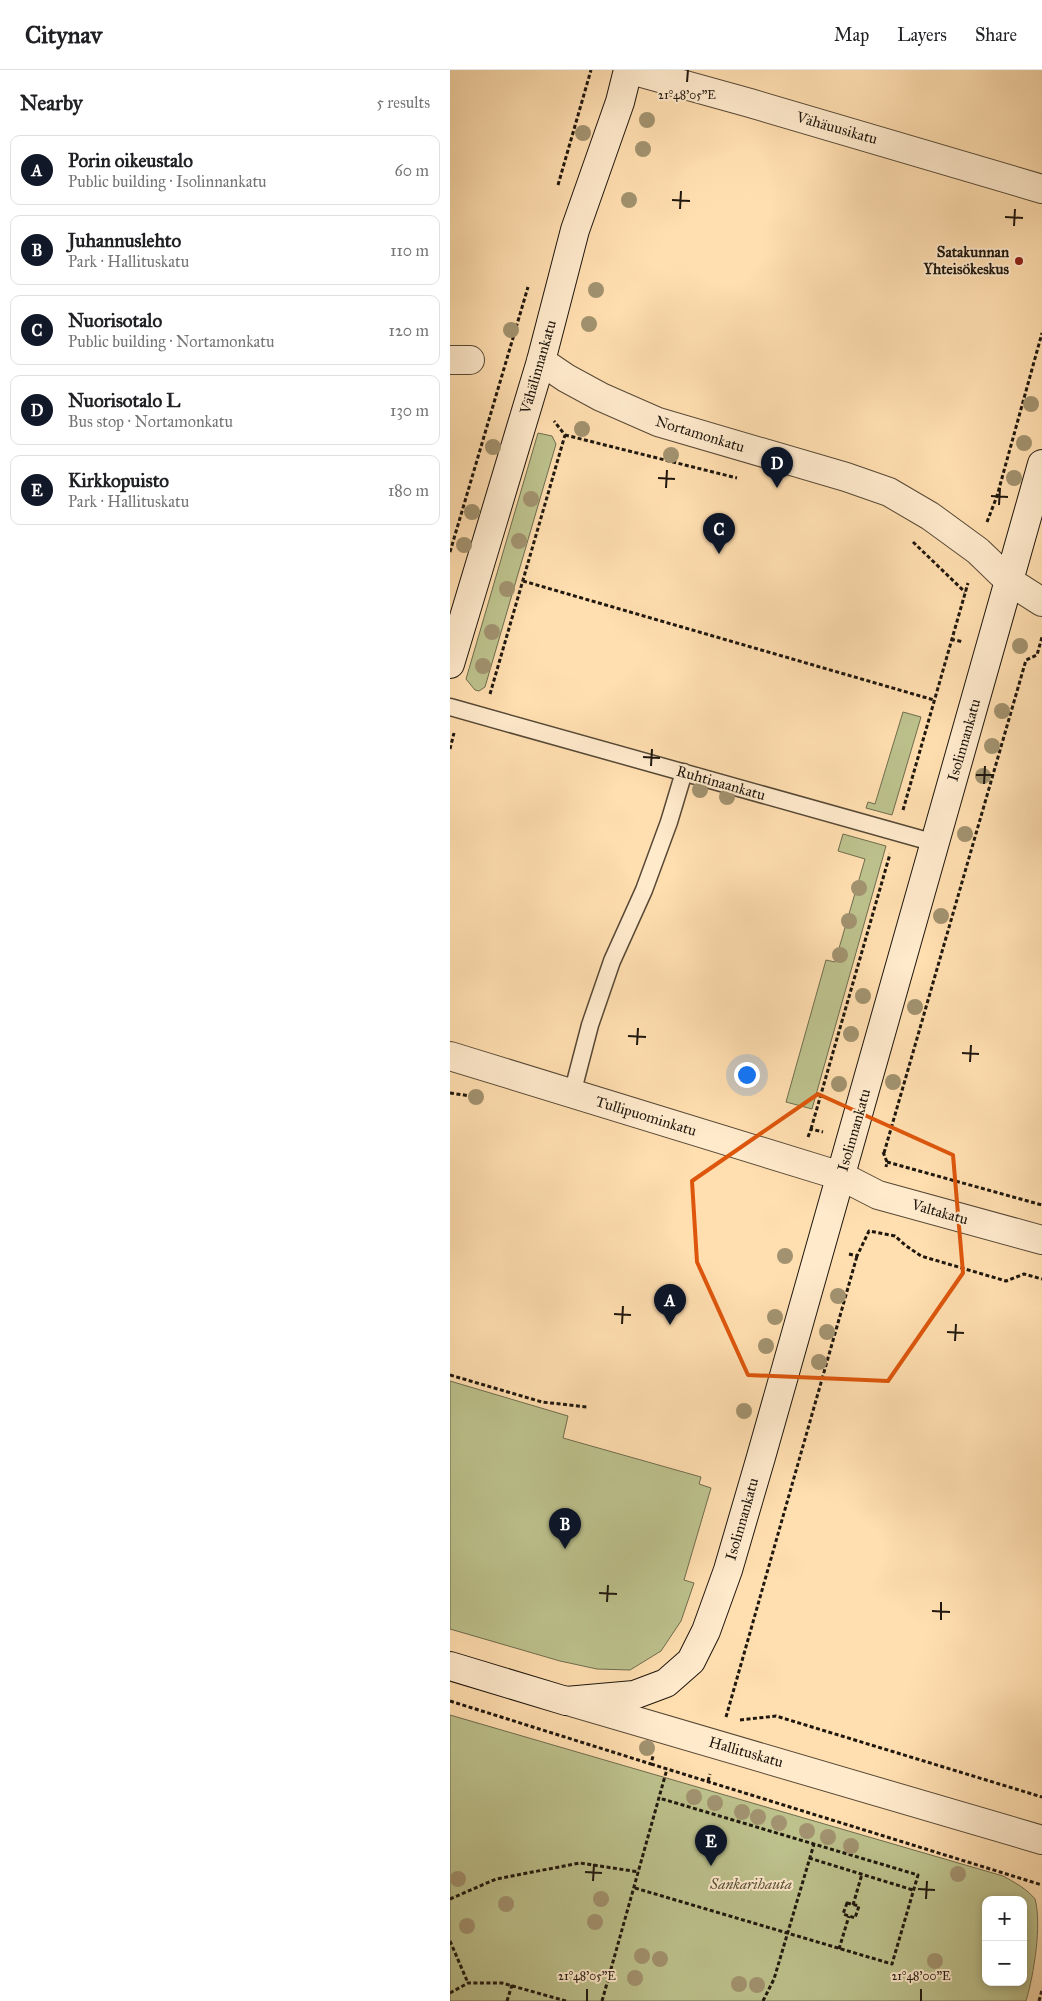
<!DOCTYPE html>
<meta charset="utf-8">
<style>
:root{--surface:#fff;--page:#f2f2f2;--text:#202124;--muted:#757577;--line:#e0e0e0;--accent:#111827}
body{margin:0;font-family:"IM FELL Great Primer",serif;background:var(--page);color:var(--text)}
.controls{position:absolute;right:15px;bottom:15px;display:grid;overflow:hidden;border-radius:10px;box-shadow:0 2px 8px #0003}
.controls button{width:45px;height:45px;display:grid;place-items:center;padding:0;border:0;border-bottom:1px solid var(--line);background:var(--surface);color:var(--text);font:25px sans-serif}
.you{position:absolute;left:296px;top:1004px;width:18px;height:18px;margin:-12px;border:4px solid #fff;border-radius:50%;background:#1a73e8;box-shadow:0 0 0 8px #1a73e833}
.badge{display:grid;place-items:center;width:32px;height:32px;border-radius:50%;background:var(--accent);color:#fff;font-size:16px;font-weight:700}
.pin{position:absolute;translate:-50% -41px;filter:drop-shadow(0 1px 2px #0008)}
.pin::after{content:'';position:absolute;top:26px;width:18px;height:15px;background:inherit;clip-path:polygon(0 0,100% 0,50% 100%)}
.list{margin:0;padding:0;list-style:none}
h2{display:flex;justify-content:space-between;align-items:center;height:65px;margin:0;padding:0 20px;font-size:21px}
h2 small{font-size:16px;font-weight:400;color:var(--muted)}
.list li{display:grid;grid-template-columns:32px 1fr auto;gap:15px;align-items:center;box-sizing:border-box;height:70px;margin:0 10px 10px;padding:0 10px;border:1px solid var(--line);border-radius:10px}
.list b{display:block;font-size:19px;white-space:nowrap}
.list p{margin:0;font-size:16px;white-space:nowrap;color:var(--muted)}
.list em{font-size:16px;font-style:normal;color:var(--muted)}
.map{position:relative;flex:none;width:592px;height:1931px;overflow:hidden}
header{display:flex;align-items:center;gap:30px;box-sizing:border-box;height:70px;padding:0 25px;background:var(--surface);border-bottom:1px solid var(--line)}
header strong{font-size:24px}
nav{display:flex;gap:28px;margin-inline-start:auto;font-size:18px}
main{display:flex}
aside{flex:1;background:var(--surface)}
.map>svg:first-child{display:block}
.green{fill:#bdc28d;stroke:#6e6c4e;fill-rule:evenodd}
.lines{fill:none;stroke-linecap:round;stroke-linejoin:round}
.service-casing{stroke:#574936;stroke-width:19}
.minor-casing{stroke:#574936;stroke-width:30}
.tertiary-casing{stroke:#574936;stroke-width:30}
.secondary-casing{stroke:#1f170e;stroke-width:30}
.path{stroke:#1f170e;stroke-width:3;stroke-dasharray:4 2.5;stroke-linecap:butt}
.service{stroke:#ffeacc;stroke-width:16}
.minor{stroke:#ffeacc;stroke-width:28}
.tertiary{stroke:#ffeacc;stroke-width:28}
.secondary{stroke:#ffeacc;stroke-width:28}
.tree{fill:#a2926f}
.marked{fill:none;stroke:#de560c;stroke-width:4;stroke-linejoin:round}
.ticks{fill:none;stroke:#1f170e;stroke-width:2}
.poi-dot{fill:#8f2418;stroke:#ffeacc;stroke-width:2}
.labels{text-anchor:middle;stroke-width:4;stroke-linejoin:round;paint-order:stroke}
.street-label{font-size:15px;fill:#1f170e;stroke:#ffeacc}
.poi-label{font-size:15px;font-weight:bold;fill:#1f170e;stroke:#ffeacc;text-anchor:end}
.park-label{font-size:15px;font-style:italic;fill:#56533a;stroke:#ffeacc}
.ticks-label{font-size:12px;text-anchor:middle;fill:#1f170e;stroke:#ffeacc;stroke-width:4;stroke-linejoin:round;paint-order:stroke}
</style>
<header>
<strong>Citynav</strong>
<nav><a>Map</a><a>Layers</a><a>Share</a></nav>
</header>
<main>
<aside>
<h2>Nearby<small>5 results</small></h2>
<ul class="list">
<li><span class="badge">A</span><div><b>Porin oikeustalo</b><p>Public building · Isolinnankatu</p></div><em>60 m</em></li>
<li><span class="badge">B</span><div><b>Juhannuslehto</b><p>Park · Hallituskatu</p></div><em>110 m</em></li>
<li><span class="badge">C</span><div><b>Nuorisotalo</b><p>Public building · Nortamonkatu</p></div><em>120 m</em></li>
<li><span class="badge">D</span><div><b>Nuorisotalo L</b><p>Bus stop · Nortamonkatu</p></div><em>130 m</em></li>
<li><span class="badge">E</span><div><b>Kirkkopuisto</b><p>Park · Hallituskatu</p></div><em>180 m</em></li>
</ul>
</aside>
<div class="map">
<svg width="592" height="1931" viewBox="0 0 592 1931">
<rect width="100%" height="100%" fill="#ffdeb0"/>
<filter id="stains"><feTurbulence type="fractalNoise" baseFrequency=".004" numOctaves="4"/><feColorMatrix values="0 0 0 0 .2 0 0 0 0 .09 0 0 0 0 .02 0 0 0 .5 -.17"/></filter>
<radialGradient id="worn" r=".72"><stop offset=".6" stop-color="#630" stop-opacity="0"/><stop offset="1" stop-color="#630" stop-opacity=".3"/></radialGradient>
<path class="green" d="M88,363l14,3 4,8 -71,243 -6,4 -4,-1 -9,-11z
M453,642l18,5 -29,98 -26,-7 2,-6 7,2z
M393,764l43,12 -74,263 -26,-7 40,-142 9,2 30,-103 -27,-8z
M0,1311l118,35 -5,22 138,39 -2,7 12,4 -27,92 10,3 -13,38 -20,30 -31,19 -33,-1 -37,-8 -110,-32z
M0,1645l553,161c11,6 24,13 32,23 7,25 -1,75 -9,102h-576zM536,1830h37v82h-37z"/>
<g class="lines">
<g class="service-casing">
<path id="service" d="M0,637l485,136
M122,1024l18,-69 22,-64 32,-71 25,-68 15,-50"/>
</g>
<g class="minor-casing">
<path id="minor" d="M181,0l119,33 292,86
M0,290h20
M91,291l25,17 35,19 57,25 188,55 43,15 41,24 48,35 31,30 33,21"/>
</g>
<g class="tertiary-casing">
<path id="tertiary" d="M0,986l391,120 37,19 164,45
M118,1631l474,139"/>
</g>
<g class="secondary-casing">
<path id="secondary" d="M0,594l91,-303 34,-131 45,-128 8,-32
M0,1596l116,35 68,-6 32,-12 25,-22 15,-30 22,-61 33,-113 281,-993"/>
</g>
<path class="path" d="M108,115l33,-115
M115,365l172,43
M537,452l10,-26 45,-163
M463,472l52,50
M0,482l78,-265
M73,511l411,119
M501,569l12,3
M40,624l75,-259 -11,-14
M0,679l4,-16
M453,740l65,-227
M0,1023l28,4
M361,1059l79,-275
M358,1067l3,-8 12,3
M433,1082l4,10 -1,5
M434,1083l142,-493 11,-5 5,-18
M437,1092l155,43
M399,1184l8,2 12,-25 26,5 10,9 16,11 85,25 18,-7 18,5
M0,1305l92,27 45,5
M0,1631l201,63 2,-8
M276,1647l131,-461
M290,1650l36,-4 266,81
M201,1694l391,121
M258,1711l2,-7
M359,1788l104,32
M185,1818l257,76 26,-89 -259,-77
M0,1829l46,-20 84,-16 59,9
M397,1833l12,3 -4,12 -12,-4z
M403,1835l9,-31
M0,1871l18,42
M389,1879l10,-33
M0,1923l18,-10h34l64,18
M57,1931l5,-16
M152,1931l65,-232
M313,1931l11,-22 40,-135
M589,1931l3,-11"/>
<use href="#service" class="service"/>
<use href="#minor" class="minor"/>
<use href="#tertiary" class="tertiary"/>
<use href="#secondary" class="secondary"/>
</g>
<g class="tree">
<circle cx="197" cy="50" r="8"/>
<circle cx="133" cy="63" r="8"/>
<circle cx="193" cy="79" r="8"/>
<circle cx="179" cy="130" r="8"/>
<circle cx="146" cy="220" r="8"/>
<circle cx="139" cy="254" r="8"/>
<circle cx="61" cy="260" r="8"/>
<circle cx="581" cy="334" r="8"/>
<circle cx="132" cy="359" r="8"/>
<circle cx="574" cy="373" r="8"/>
<circle cx="43" cy="377" r="8"/>
<circle cx="221" cy="385" r="8"/>
<circle cx="564" cy="408" r="8"/>
<circle cx="81" cy="429" r="8"/>
<circle cx="22" cy="442" r="8"/>
<circle cx="69" cy="471" r="8"/>
<circle cx="14" cy="475" r="8"/>
<circle cx="57" cy="519" r="8"/>
<circle cx="42" cy="562" r="8"/>
<circle cx="570" cy="576" r="8"/>
<circle cx="33" cy="596" r="8"/>
<circle cx="552" cy="641" r="8"/>
<circle cx="542" cy="676" r="8"/>
<circle cx="533" cy="706" r="8"/>
<circle cx="250" cy="720" r="8"/>
<circle cx="277" cy="727" r="8"/>
<circle cx="515" cy="764" r="8"/>
<circle cx="409" cy="818" r="8"/>
<circle cx="491" cy="846" r="8"/>
<circle cx="399" cy="851" r="8"/>
<circle cx="390" cy="885" r="8"/>
<circle cx="413" cy="926" r="8"/>
<circle cx="465" cy="937" r="8"/>
<circle cx="401" cy="964" r="8"/>
<circle cx="443" cy="1012" r="8"/>
<circle cx="389" cy="1014" r="8"/>
<circle cx="26" cy="1027" r="8"/>
<circle cx="335" cy="1186" r="8"/>
<circle cx="388" cy="1226" r="8"/>
<circle cx="325" cy="1247" r="8"/>
<circle cx="377" cy="1262" r="8"/>
<circle cx="316" cy="1276" r="8"/>
<circle cx="369" cy="1292" r="8"/>
<circle cx="294" cy="1341" r="8"/>
<circle cx="197" cy="1678" r="8"/>
<circle cx="244" cy="1727" r="8"/>
<circle cx="265" cy="1733" r="8"/>
<circle cx="292" cy="1742" r="8"/>
<circle cx="308" cy="1747" r="8"/>
<circle cx="329" cy="1753" r="8"/>
<circle cx="357" cy="1761" r="8"/>
<circle cx="378" cy="1767" r="8"/>
<circle cx="401" cy="1776" r="8"/>
<circle cx="508" cy="1804" r="8"/>
<circle cx="8" cy="1809" r="8"/>
<circle cx="151" cy="1829" r="8"/>
<circle cx="56" cy="1834" r="8"/>
<circle cx="145" cy="1852" r="8"/>
<circle cx="17" cy="1856" r="8"/>
<circle cx="192" cy="1886" r="8"/>
<circle cx="210" cy="1889" r="8"/>
<circle cx="485" cy="1891" r="8"/>
<circle cx="185" cy="1908" r="8"/>
<circle cx="289" cy="1914" r="8"/>
<circle cx="307" cy="1915" r="8"/>
</g>
<path class="marked" d="M368,1024l135,61 10,118 -75,108 -140,-6 -51,-113 -5,-81z"/>
<path class="ticks" d="M237,12l1,-12M222,130l18,1M230,139l1,-18M555,147l18,1M564,156l1,-17M208,408l17,1M216,418l1,-18M541,426l17,1M549,435l1,-17M193,687l17,1M201,696l1,-17M526,705h18M534,714l1,-18M178,966l18,1M187,975l1,-17M512,983l17,1M520,992l1,-17M164,1244l17,1M172,1254l1,-18M497,1262l17,1M505,1271l1,-17M149,1523l18,1M157,1532l1,-17M482,1541l18,1M491,1550v-18M135,1802l17,1M143,1811l1,-17M468,1819l17,1M476,1829l1,-18M137,1931v-12M471,1931v-12"/>
<circle class="poi-dot" cx="569" cy="191" r="5"/>
<g class="labels">
<g class="street-label">
<text transform="translate(387 58) rotate(16)" y="5">Vähäuusikatu</text>
<text transform="translate(88 297) rotate(-74)" y="5">Vähälinnankatu</text>
<text transform="translate(250 364) rotate(17)" y="5">Nortamonkatu</text>
<text transform="translate(514 670) rotate(-74)" y="5">Isolinnankatu</text>
<text transform="translate(271 713) rotate(16)" y="5">Ruhtinaankatu</text>
<text transform="translate(196 1046) rotate(17)" y="5">Tullipuominkatu</text>
<text transform="translate(404 1060) rotate(-74)" y="5">Isolinnankatu</text>
<text transform="translate(490 1142) rotate(16)" y="5">Valtakatu</text>
<text transform="translate(292 1449) rotate(-74)" y="5">Isolinnankatu</text>
<text transform="translate(296 1682) rotate(16)" y="5">Hallituskatu</text>
</g>
<g class="poi-label">
<text x="559" y="187">Satakunnan<tspan x="559" dy="17">Yhteisökeskus</tspan></text>
</g>
<g class="park-label">
<text x="301" y="1819">Sankarihauta</text>
</g>
</g>
<g class="ticks-label">
<text x="237" y="29">21°48'05"E</text>
<text x="137" y="1910">21°48'05"E</text>
<text x="471" y="1910">21°48'00"E</text>
</g>
<rect width="100%" height="100%" filter="url(#stains)"/>
<rect width="100%" height="100%" fill="url(#worn)"/>
</svg>
<div class="controls">
<button>+</button>
<button>−</button>
</div>
<div class="you"></div>
<div class="pin badge" style="left:220px;top:1255px">A</div>
<div class="pin badge" style="left:115px;top:1479px">B</div>
<div class="pin badge" style="left:269px;top:484px">C</div>
<div class="pin badge" style="left:327px;top:418px">D</div>
<div class="pin badge" style="left:261px;top:1796px">E</div>
</div>
</main>
